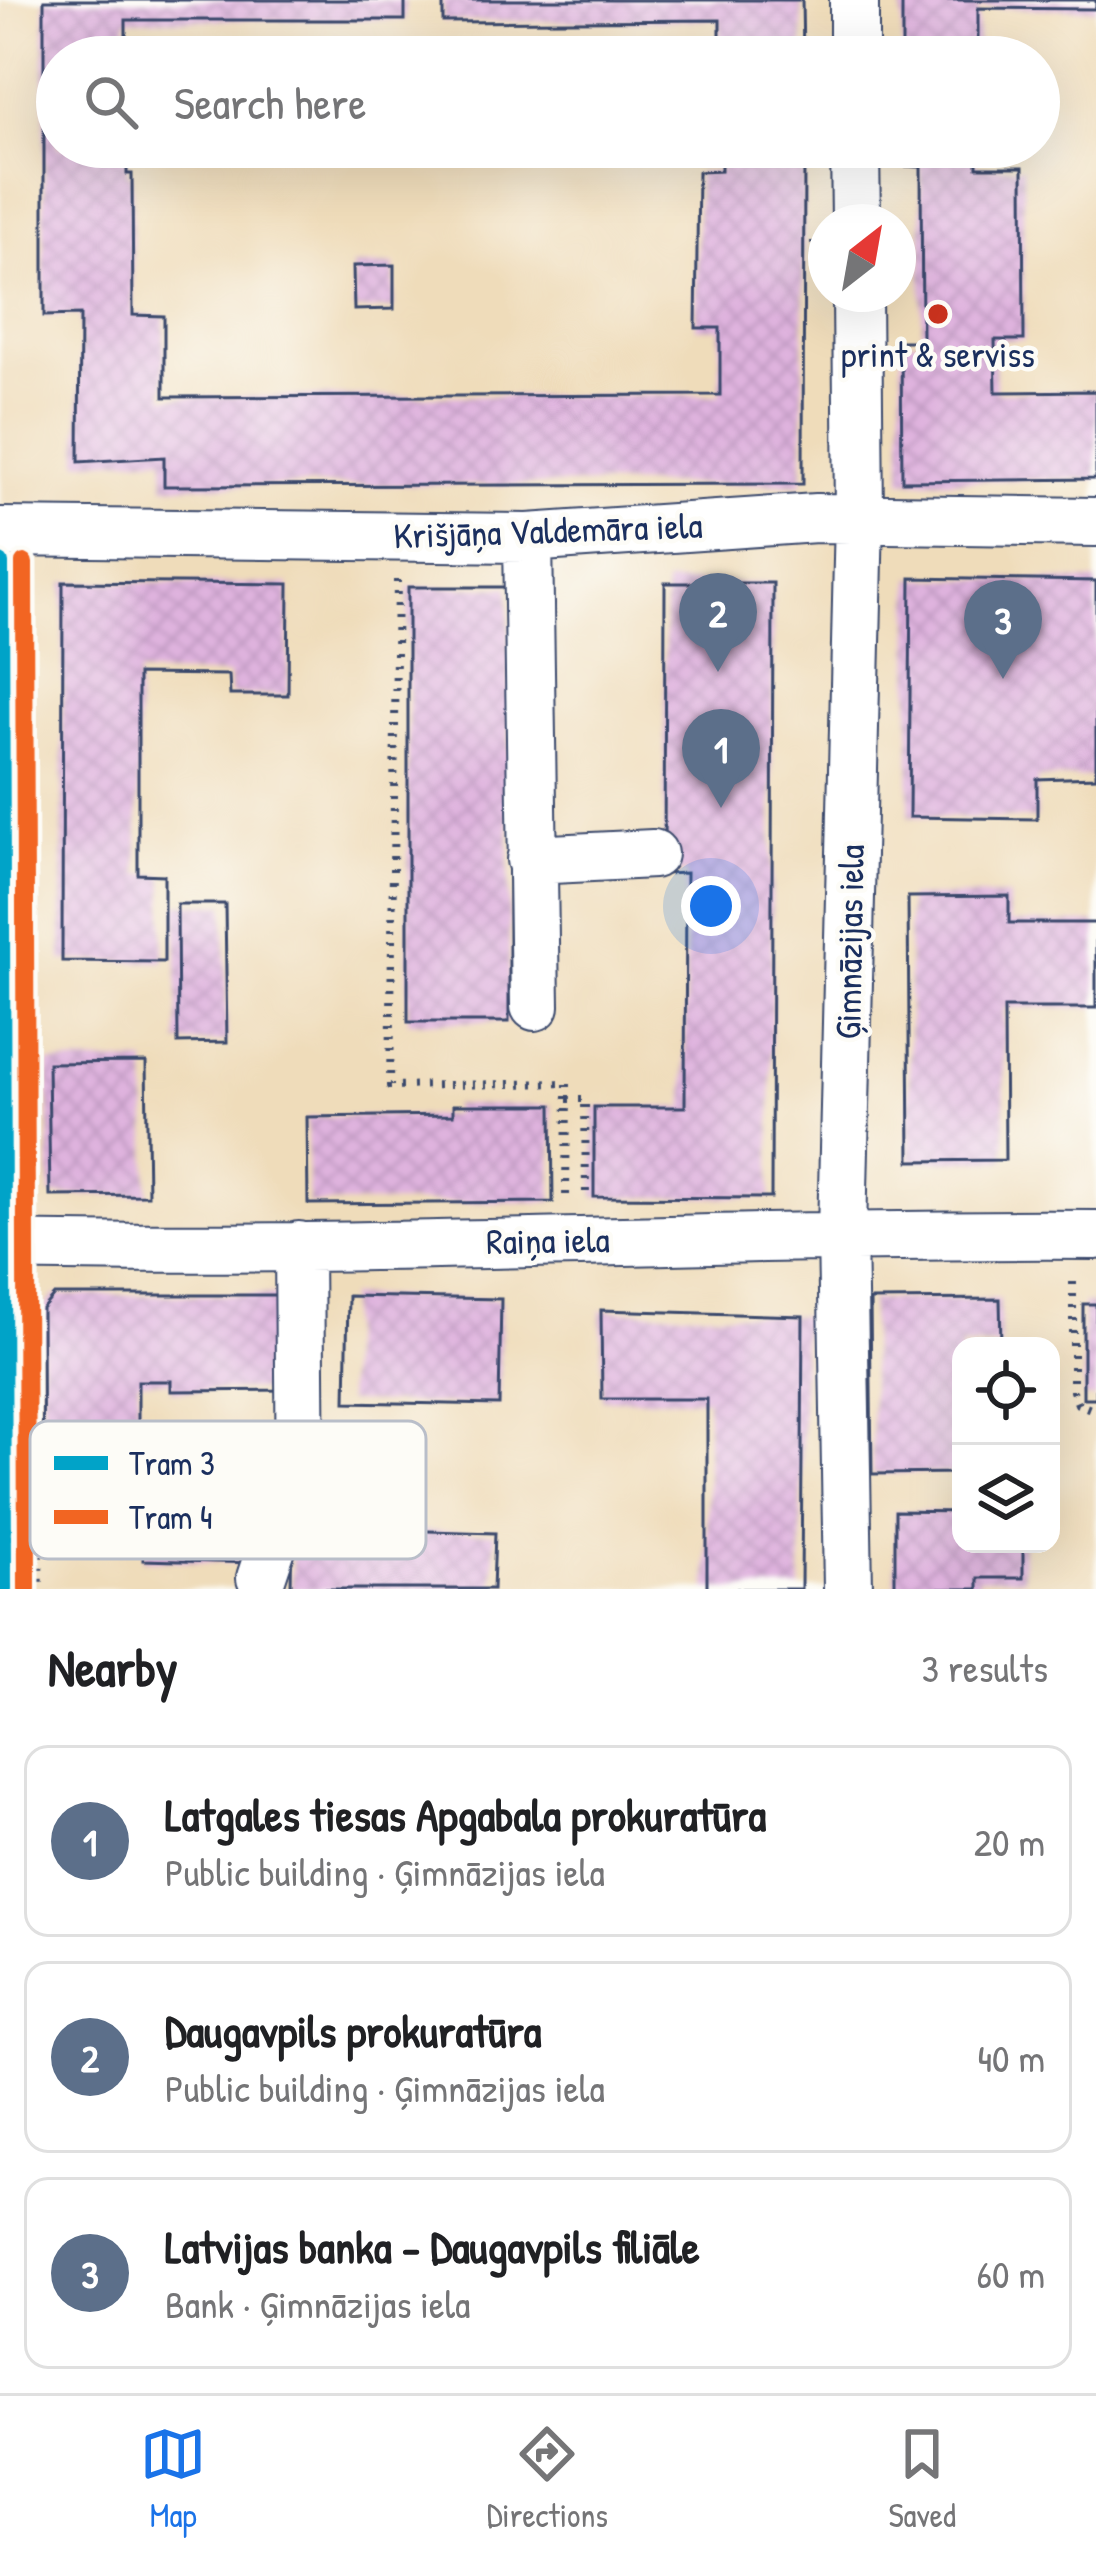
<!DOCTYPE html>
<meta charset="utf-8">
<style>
:root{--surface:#fff;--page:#f6f6f6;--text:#202124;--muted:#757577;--line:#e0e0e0;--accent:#1a73e8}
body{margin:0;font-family:"Patrick Hand",sans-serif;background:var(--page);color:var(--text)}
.controls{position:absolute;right:36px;bottom:36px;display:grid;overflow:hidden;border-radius:24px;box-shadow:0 12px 48px #0002}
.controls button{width:108px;height:108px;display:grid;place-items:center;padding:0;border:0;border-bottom:3px solid var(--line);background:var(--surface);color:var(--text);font:60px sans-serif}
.compass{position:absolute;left:808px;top:204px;width:108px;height:108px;border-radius:50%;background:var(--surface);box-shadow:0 12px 48px #0002;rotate:31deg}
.you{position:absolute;left:711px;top:906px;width:42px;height:42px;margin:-30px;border:9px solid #fff;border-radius:50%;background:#1a73e8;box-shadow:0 0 0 18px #1a73e833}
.badge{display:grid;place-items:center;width:78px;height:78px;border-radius:50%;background:var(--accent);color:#fff;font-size:39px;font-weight:700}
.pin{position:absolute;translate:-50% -99px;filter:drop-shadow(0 3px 6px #0008)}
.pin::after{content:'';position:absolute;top:63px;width:42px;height:36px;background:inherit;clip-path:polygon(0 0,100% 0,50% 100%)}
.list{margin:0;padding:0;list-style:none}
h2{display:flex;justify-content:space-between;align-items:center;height:156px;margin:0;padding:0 48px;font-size:51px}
h2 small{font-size:39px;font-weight:400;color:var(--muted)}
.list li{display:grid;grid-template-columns:78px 1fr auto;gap:36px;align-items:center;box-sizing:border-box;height:192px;margin:0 24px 24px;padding:0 24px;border:3px solid var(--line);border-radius:24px}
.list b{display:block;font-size:45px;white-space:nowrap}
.list p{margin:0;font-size:39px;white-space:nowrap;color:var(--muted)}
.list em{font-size:39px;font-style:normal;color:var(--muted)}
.icon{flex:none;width:66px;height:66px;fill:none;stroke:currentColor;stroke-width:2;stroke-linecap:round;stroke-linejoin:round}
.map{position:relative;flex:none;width:1096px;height:1589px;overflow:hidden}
.search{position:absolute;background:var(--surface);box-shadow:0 12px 48px #0002;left:36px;right:36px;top:36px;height:132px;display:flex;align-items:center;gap:30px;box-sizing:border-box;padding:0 42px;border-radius:66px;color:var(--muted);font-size:45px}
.sheet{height:804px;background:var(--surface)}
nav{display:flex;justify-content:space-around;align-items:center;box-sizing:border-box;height:168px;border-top:3px solid var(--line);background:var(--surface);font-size:33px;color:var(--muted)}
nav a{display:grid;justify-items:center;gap:6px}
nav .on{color:var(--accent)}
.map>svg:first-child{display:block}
.building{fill:url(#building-cross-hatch)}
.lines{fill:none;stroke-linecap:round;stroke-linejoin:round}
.street-casing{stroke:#3b496c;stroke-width:52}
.path{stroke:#3b496c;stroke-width:8;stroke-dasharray:3 9;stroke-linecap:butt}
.street{stroke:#fff;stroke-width:48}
.tram-1-casing{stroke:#fdfcf7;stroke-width:27}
.tram-2-casing{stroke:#fdfcf7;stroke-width:27}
.tram-1{stroke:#01a3c8;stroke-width:18}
.tram-2{stroke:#f26522;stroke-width:18}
.poi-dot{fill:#c8321e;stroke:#fdfcf7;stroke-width:4.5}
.labels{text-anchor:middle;stroke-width:9;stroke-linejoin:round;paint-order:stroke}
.poi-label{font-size:36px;fill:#1b2f5e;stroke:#fdfcf7}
.street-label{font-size:36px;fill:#1b2f5e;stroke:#fdfcf7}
.key{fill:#fdfcf7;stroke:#b9bec9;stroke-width:3}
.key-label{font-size:33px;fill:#1b2f5e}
</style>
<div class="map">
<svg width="1096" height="1589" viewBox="0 0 1096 1589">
<defs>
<pattern id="building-cross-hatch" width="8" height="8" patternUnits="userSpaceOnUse" patternTransform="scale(3)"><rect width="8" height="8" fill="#dfb3de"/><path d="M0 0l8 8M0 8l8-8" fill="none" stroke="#bf9ac1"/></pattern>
</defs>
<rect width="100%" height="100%" fill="#fdfcf7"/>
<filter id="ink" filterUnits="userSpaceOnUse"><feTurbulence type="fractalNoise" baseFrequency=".00833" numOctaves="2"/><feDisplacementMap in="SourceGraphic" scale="24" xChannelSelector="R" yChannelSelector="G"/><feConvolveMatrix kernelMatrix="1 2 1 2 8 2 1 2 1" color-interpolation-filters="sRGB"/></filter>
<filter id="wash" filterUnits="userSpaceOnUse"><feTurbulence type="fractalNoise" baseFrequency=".004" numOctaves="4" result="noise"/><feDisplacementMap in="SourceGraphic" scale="48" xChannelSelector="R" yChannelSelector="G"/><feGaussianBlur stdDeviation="2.7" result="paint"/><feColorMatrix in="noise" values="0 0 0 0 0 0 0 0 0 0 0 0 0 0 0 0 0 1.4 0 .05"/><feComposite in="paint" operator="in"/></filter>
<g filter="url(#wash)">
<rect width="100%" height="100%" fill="#efdcba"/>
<g id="blocks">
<path class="building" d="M44,0h361v20h-279v37h-69v90h70v27h5l1,141 31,1v81l556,-2v-67h-24l2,-156 23,-1v-24h83l-1,337 -639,2v-29l-85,5 1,-147 -36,1z
M443,0h359l1,57h-83v-37l-277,2z
M902,0h194v9l-118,-1v49h-76z
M901,147h76v20h46l1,173h-29l1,52 100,-1v88l-194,2 -1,-140h21l-1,-174 -20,-1z
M394,265v44l-40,1 -1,-44z
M911,578l185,3v196l-59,2v40l-128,-2z
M63,582l226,2 -1,111h-58l-1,-20 -91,-1v200l26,1v87l-102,-1z
M665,583h108l-2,615 -177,-1v-90h91l1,-234 -22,1z
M408,587h101v435h-101z
M1009,896v27h87v85h-92l1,152 -95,1 -2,-264z
M177,904h48l2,138 -49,1z
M146,1062l2,133 -98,1 -2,-133z
M453,1105h99l1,97 -245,2 -1,-87 146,-2z
M54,1295h232v95l-115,1v-10h-33v152h-95l-1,-224z
M348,1296l153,3 -2,106 -153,-3z
M1000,1299l1,47h-40v127l-89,1 -2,-174z
M1083,1304h13v94h-13z
M601,1310l202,6 -2,273h-94v-190h-105z
M895,1511l66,1v32h62v34h-45v11h-83z
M221,1517l34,1 -1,45 -111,-3 1,-25 77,2z
M292,1527l203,6 -2,56h-202z"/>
</g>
</g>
<g filter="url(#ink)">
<use href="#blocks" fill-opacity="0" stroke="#3b496c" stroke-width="3"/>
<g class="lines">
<g class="street-casing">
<path id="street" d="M854,0v57
M855,147l1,75
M0,532l528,6 288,-20 280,4
M528,538l7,468
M531,860l122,-6
M0,1246c365,8 731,-13 1096,-11
M261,1578l14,-42 26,-38 -2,-252
M848,1589l-6,-356 17,-716 -2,-223"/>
</g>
<path class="path" d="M814,241l1,33
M397,580l-7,506 177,-3 -1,118
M567,1099h18l1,100
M1073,1282v109l5,13 18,7
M30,1291l10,298
M692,1589v-1"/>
<use href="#street" class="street"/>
<g class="tram-1-casing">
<path id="tram-1" d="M0,563l3,1026"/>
</g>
<g class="tram-2-casing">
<path id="tram-2" d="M24,563l3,1026"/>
</g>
<use href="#tram-1" class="tram-1"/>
<use href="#tram-2" class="tram-2"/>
</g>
</g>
<circle class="poi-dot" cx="938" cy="314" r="12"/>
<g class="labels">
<g class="poi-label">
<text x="938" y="367">print &amp; serviss</text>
</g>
<g class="street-label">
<text transform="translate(548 530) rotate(-2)" y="13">Krišjāņa Valdemāra iela</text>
<text transform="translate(849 942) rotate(-89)" y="13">Ģimnāzijas iela</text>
<text transform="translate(548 1240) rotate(-1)" y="13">Raiņa iela</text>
</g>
</g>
<rect x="30" y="1421" width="396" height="138" rx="18" class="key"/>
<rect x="54" y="1456" width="54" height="14" fill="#01a3c8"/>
<rect x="54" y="1510" width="54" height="14" fill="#f26522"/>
<g class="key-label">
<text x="129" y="1475">Tram 3</text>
<text x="129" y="1529">Tram 4</text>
</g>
</svg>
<div class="controls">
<button><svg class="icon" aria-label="locate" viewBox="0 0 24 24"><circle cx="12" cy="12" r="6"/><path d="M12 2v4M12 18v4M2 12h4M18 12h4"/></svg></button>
<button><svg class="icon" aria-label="layers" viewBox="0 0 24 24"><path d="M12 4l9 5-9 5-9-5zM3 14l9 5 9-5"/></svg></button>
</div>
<svg class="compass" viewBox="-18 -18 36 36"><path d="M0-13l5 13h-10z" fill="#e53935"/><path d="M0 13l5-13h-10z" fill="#757577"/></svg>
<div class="you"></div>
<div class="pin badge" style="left:721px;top:808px;background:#5c6f8a">1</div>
<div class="pin badge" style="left:718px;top:672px;background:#5c6f8a">2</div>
<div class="pin badge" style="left:1003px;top:679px;background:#5c6f8a">3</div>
<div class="search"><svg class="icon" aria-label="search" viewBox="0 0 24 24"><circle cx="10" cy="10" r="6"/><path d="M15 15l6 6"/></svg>Search here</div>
</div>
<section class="sheet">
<h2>Nearby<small>3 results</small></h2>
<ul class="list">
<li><span class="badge" style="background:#5c6f8a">1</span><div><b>Latgales tiesas Apgabala prokuratūra</b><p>Public building · Ģimnāzijas iela</p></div><em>20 m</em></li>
<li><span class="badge" style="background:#5c6f8a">2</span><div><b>Daugavpils prokuratūra</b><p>Public building · Ģimnāzijas iela</p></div><em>40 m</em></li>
<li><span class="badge" style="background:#5c6f8a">3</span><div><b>Latvijas banka - Daugavpils filiāle</b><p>Bank · Ģimnāzijas iela</p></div><em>60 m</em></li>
</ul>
</section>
<nav>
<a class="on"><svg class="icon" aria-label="map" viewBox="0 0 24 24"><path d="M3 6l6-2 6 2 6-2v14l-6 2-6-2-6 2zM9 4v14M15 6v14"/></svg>Map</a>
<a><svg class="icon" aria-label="directions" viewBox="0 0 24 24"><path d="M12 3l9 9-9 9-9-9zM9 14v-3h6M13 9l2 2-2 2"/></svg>Directions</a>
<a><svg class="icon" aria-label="saved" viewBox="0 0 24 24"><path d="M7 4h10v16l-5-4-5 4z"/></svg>Saved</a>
</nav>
